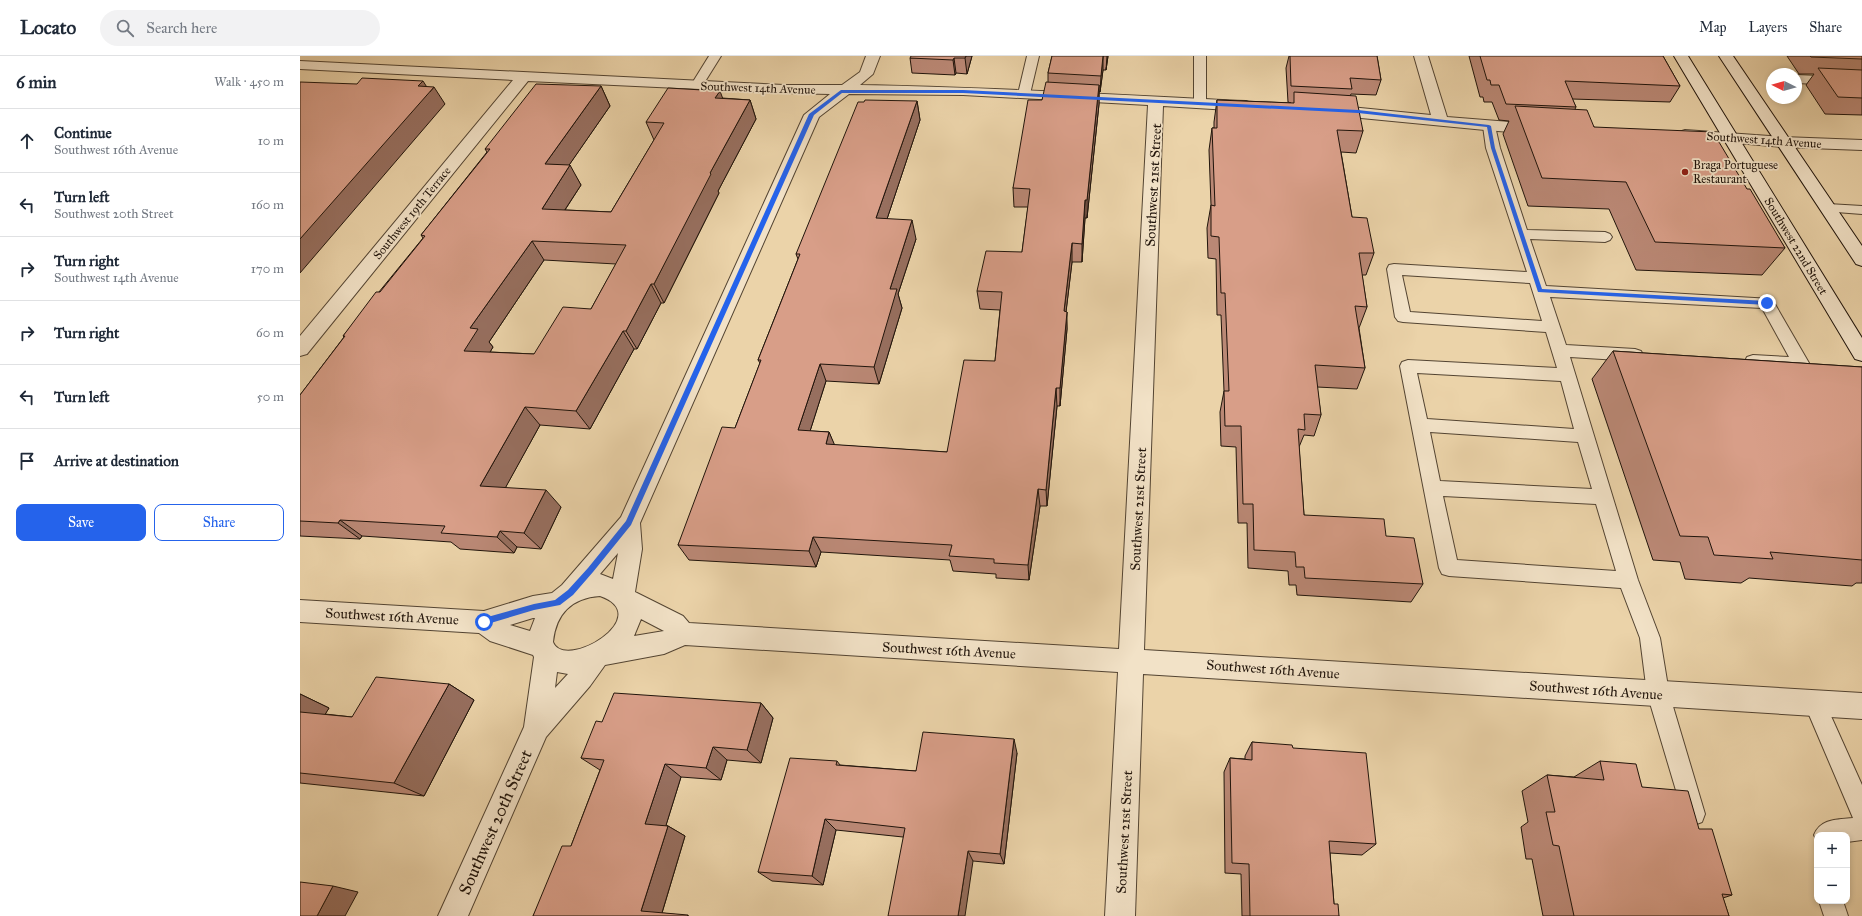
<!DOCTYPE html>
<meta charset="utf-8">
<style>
:root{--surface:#fff;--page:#f2f2f3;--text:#1f2937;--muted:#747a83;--line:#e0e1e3;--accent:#2563eb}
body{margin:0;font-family:"IM FELL Great Primer",serif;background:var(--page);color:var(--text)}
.controls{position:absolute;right:12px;bottom:12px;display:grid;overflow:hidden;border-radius:8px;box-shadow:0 2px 6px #0003}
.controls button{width:36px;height:36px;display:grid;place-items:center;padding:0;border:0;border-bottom:1px solid var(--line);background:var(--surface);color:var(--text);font:20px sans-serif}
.compass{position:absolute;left:1466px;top:12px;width:36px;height:36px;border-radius:50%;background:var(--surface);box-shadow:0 2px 6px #0003;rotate:276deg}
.stop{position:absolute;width:12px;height:12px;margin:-9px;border:3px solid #2563eb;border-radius:50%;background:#fff}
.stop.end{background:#2563eb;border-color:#fff;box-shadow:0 1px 4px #0008}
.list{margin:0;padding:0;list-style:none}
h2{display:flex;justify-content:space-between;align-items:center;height:52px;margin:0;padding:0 16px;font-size:17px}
h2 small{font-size:13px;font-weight:400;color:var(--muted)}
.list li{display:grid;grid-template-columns:26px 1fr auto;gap:12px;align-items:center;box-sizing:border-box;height:64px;padding:0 16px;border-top:1px solid var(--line)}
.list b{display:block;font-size:15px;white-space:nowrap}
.list p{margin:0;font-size:13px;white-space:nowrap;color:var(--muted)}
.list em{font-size:13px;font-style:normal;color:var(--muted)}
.actions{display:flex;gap:8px;padding:12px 16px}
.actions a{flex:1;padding:9px 0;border:1px solid var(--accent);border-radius:8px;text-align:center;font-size:14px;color:var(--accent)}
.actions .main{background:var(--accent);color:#fff}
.icon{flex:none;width:22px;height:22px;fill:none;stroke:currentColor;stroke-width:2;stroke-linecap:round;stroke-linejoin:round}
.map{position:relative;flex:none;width:1562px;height:860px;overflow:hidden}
header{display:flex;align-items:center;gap:24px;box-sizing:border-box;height:56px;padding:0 20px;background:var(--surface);border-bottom:1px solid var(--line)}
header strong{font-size:19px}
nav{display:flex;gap:22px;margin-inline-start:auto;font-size:14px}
.search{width:280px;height:36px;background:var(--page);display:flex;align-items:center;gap:10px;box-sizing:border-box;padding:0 14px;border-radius:22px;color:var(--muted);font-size:15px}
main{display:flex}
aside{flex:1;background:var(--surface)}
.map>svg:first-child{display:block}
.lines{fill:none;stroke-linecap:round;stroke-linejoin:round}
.lane-casing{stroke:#534432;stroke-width:2}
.street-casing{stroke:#534432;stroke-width:2}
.secondary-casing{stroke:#20140b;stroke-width:2}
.lane{fill:#f2e2c7;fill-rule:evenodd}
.street{fill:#f2e2c7;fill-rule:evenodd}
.secondary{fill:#f2e2c7;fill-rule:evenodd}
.wall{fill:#ba8875;stroke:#20140b;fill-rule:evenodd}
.shaded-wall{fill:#976f5f;stroke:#20140b}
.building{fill:#d89e88;stroke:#20140b;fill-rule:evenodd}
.route{fill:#2563eb}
.poi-dot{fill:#8f2418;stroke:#f2e2c7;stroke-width:1.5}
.labels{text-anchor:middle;stroke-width:3.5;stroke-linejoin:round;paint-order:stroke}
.far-street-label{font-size:12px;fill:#20140b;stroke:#f2e2c7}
.far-poi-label{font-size:12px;fill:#20140b;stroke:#f2e2c7;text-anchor:start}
.street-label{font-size:14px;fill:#20140b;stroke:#f2e2c7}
.near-street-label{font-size:17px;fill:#20140b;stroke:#f2e2c7}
</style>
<header>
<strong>Locato</strong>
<div class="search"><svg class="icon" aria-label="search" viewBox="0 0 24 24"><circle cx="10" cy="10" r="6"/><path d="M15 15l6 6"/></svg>Search here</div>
<nav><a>Map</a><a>Layers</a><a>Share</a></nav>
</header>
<main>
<aside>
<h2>6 min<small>Walk · 450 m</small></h2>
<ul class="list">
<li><svg class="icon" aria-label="ahead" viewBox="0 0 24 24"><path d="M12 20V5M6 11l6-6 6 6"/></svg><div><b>Continue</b><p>Southwest 16th Avenue</p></div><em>10 m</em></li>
<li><svg class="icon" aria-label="left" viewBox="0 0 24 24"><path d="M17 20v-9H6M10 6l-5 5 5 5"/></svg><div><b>Turn left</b><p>Southwest 20th Street</p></div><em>160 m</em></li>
<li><svg class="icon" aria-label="right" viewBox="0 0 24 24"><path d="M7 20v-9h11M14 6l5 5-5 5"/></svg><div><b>Turn right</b><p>Southwest 14th Avenue</p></div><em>170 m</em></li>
<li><svg class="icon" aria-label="right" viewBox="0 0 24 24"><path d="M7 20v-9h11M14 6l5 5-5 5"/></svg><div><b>Turn right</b></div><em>60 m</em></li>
<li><svg class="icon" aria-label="left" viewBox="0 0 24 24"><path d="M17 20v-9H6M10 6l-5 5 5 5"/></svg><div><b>Turn left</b></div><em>50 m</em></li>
<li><svg class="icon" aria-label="arrive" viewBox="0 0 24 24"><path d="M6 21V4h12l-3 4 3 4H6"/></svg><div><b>Arrive at destination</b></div></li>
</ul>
<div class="actions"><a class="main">Save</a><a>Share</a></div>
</aside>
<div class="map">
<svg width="1562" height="860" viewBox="0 0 1562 860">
<rect width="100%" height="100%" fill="#ebd3a9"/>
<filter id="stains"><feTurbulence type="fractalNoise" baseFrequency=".005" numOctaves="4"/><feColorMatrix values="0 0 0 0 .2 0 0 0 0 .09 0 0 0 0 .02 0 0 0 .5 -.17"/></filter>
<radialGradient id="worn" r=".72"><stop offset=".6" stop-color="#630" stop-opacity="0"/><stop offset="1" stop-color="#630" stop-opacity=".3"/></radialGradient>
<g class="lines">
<g class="lane-casing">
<path id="lane" d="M409,0h12l-20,32h-8l-2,-3z
M727,0h12l-9,38 -6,4 -6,-4z
M894,0h12v47l-6,4 -6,-4z
M1496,19l66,3v8l-66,-3z
M1189,66l6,4 5,22 27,82 78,2 5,2 2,3 -2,3 -5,2 -75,-3 16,47 226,13 37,64 -2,4 -6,2 -54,-4 -2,-4 2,-4 6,-2 36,2 -27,-49 -212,-11 16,48 69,4 6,2 2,4 -2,4 -6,2 -65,-4 68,223 22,58 9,55 36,121 -3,8 -8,3 -8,-3 -3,-8 -36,-121 -7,-55 -19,-50 -172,-12 -7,-2 -3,-6 -39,-202 2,-4 6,-2 149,8 -11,-36 -143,-10 -5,-1 -3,-4 -8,-48 2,-4 5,-1 133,8 -41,-124 -3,-22zM1102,219l128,8 12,38 -132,-9zM1117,317l144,8 13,48 -147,-10zM1130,376l148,10 14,47 -152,-8zM1143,440l153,8 20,67 -159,-11z
M1528,148l34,2v8l-39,-3 -2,-3 2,-3z
M1515,637l7,3 40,89v55l-15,2v-7h-30v6l-3,-6c7,-17 23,-15 39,-17l-49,-115 4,-7z
M1519,845h24l5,15h-24z"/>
</g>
<g class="street-casing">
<path id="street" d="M566,0h14l-7,18 -13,11c129,2 257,10 386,16l5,2 3,3 -3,3 -5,2 -83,-5 -19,544 718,43v26l-719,-45 -8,242h-30l13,-244 -433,-27 -21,9 -59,11 -15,21 -44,51 -78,179h-30l86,-189 10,-70 -1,-2 -43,-14 -11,-8 -179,-11v-22l184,11 49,-15 19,-3 10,-8 59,-68 183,-402 26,-21 -46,-1 -256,-12 -221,273 -7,2v-20l213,-256 -213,-11v-8l484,24h58l18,-13zM549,38l114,1 185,10 -29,544 -430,-26 -6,-7 -48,-24 7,-43 -2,-26 179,-406zM318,497l-5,26 -13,-5zM300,540c57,20 -35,76 -47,46 3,-29 19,-44 47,-46zM235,562l-5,13 -20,-6 23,-7zM341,563l23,12 -30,5zM257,616l11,2 -13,14z
M1114,0h14l19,61 90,7 6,2 2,3 -2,3 -6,2 -52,-4 -155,-15 -5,-2 -3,-3 3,-3 5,-2 101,10z
M1385,74l98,7 79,3v10l-79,-3 -104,-9 -2,-3 2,-3z"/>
</g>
<g class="secondary-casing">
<path id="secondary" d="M1374,0h14l174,282v23l-7,-2z
M1419,0h14l129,190v20l-6,-2z"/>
</g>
<use href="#lane" class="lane"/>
<use href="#street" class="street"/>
<use href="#secondary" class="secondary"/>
</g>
<path class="wall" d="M672,0l-5,18 -11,-1 -1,2 -43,-2 -2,-15z
M752,0h56l-2,14h-3l-3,22h-1v12l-12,114h-2l-3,44h-10l-6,49 1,18 -7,77h-3l-10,100h-7l-11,74 -33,-2v-4l-43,-3 -3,-11 -129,-8 -5,15 -127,-7 -11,-15 57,-117 25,-65 -2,-3 40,-101 -2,-5 121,-153 3,19 -33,99 29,20 -18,55 4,14 -23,76 -53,-3 -16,50 19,1 5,13 113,7 48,-91 5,-51 -20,-1 -3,-18 45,-39 6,-45h-14l-1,-19 29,-88 6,-17v-10z
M989,0h88l4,24 -5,15 -25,-1 -1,2 13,35 -7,22 -15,-1 11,65 22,36 -8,22h-4l5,32 -8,21 6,40 -8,21 -40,-2 4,28 -7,21 -10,-1 -5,12 5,68 82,21 37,48 -12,18 -114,-7 -1,-10h-7l-1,-14 -40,-3 -1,-45h-9l-2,-76 -15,-1 -1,-34 4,-21 -3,-76h-4l-1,-56 -8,-1 -1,-30 4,-23 -2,-55 3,-22h2v-6l3,-22 74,3 -3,-1 -2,-34z
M1169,0h194l17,30 -10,16 -98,-3 4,8 -1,2 19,18 153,62 38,59 -23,27 -126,-5 -27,-61 -81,-3 -25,-72 6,-13 -10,-1 -7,-18h-8l-1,-5h-3z
M1487,0h75v59l-37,-1 -19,-29 8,-11h-15z
M301,30l9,20 -41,59 12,20 -16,25 46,2 43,-72 -8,-18 76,-24 28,2 6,19 -38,72 1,2 -55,110h-3l-24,46h-3l-44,80 -50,-4 -35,63 56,19 -20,42 -24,-2 -3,6 -54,-4 -9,-7 -89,-6 -2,3 -60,-3v-141l44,-58 -1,-1 80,-98 -2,-3 66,-83 -2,-3zM244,204l72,4 -25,45 -57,45 -44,-2 3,-5 -4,-5z
M1313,295l249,16v216h-6l-4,3 -103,-8 -8,5 -56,-4 -5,-17 -27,-2 -61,-181z
M149,628l25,16 -50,96 -124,-13v-89l29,14 -4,6 27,3z
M461,647l12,15 -12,45 -34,-3 -6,20 -40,-3 -15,48 2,1 17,10 -23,77 27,3h-156l38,-70 29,-76 -19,-12 21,-36z
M952,686l41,6 83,96 -14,11 -32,-2 4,51 5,12h-97l-1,-42 -16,-1 -1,-101 6,-14 15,1v-3z
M717,697l-13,111 -31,-3 -70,-24 -67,-7 -13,55 -51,-4 -14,-9 79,-111 3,4 76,6z
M1300,705l42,26 57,42 33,66 -9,3 6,18h-186l-11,-57h-6l-5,-32 7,-5 -6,-31 25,-16 27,2z"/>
<path class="shaded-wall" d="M666,0h6l-5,18 -2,-16z
M803,0v14l-3,22 1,-16z
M807,0h1l-2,14z
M654,2l2,15 -1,2 -2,-15z
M123,25l7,11 4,-5 11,17 -145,169v-34l118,-153z
M799,29v19l-12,114v-18z
M301,30l9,20 -54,78 -11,-20z
M420,35l7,19 -12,-12z
M450,44l6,19 -38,72 1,2 -55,110 -10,-19 56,-111z
M617,45l3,19 -39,117 -5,-19z
M270,109l11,20 -28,43 -11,-19z
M785,144v18l-3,44v-18z
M612,164l4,19 -18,55 4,14 -23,76 -5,-17 16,-78z
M232,185l12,19 -55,82 4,5 -13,22 -16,-18 6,-23z
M772,187v19l-8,67v-18z
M351,228l10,19 -24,46 -11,-18z
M767,256v17l-7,77v-18z
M323,275l11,18 -44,80 -14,-18z
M520,308l6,17 -21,66 -7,-17z
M756,332l1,18 -10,100 -1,-16z
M225,351l15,18 -43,78 -17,-17z
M529,376l7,16 -10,-4z
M738,433l2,17 -11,74 -1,-15z
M246,434l15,17 -20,42 -17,-16z
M40,464l22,16 -2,3 -22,-16z
M200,475l17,16 -3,6 -17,-16z
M513,481l8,15 -5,15 -7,-16z
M149,628l25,16 -50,96 -30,-13z
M0,638l29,14 -11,18 -18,-9z
M461,647l12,15 -12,45 -14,-13z
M714,683l3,14 -13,111 -4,-10z
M413,691l14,13 -6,20 -15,-12z
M365,708l16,13 -18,58 -18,-11z
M525,763l11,11 -13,55 -11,-9z
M368,770l17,10 -24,80 -20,-5z
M668,795l5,10 -8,55h-7z
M33,830l25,6 -13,24h-28z"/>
<path class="building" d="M611,0h55l-1,2h-11l-1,2 -43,-2z
M752,0h51l-2,20 -53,-3z
M990,0h87l4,24 -31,-2 2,11 -61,-3z
M1180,0h183l17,30 -115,-5 11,26 -70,-3 -7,-19h-8l-1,-5h-3z
M1510,0h52v3l-51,-2z
M1518,12l44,2v28l-24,-1z
M62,22l61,3 -5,5 16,1 -134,152v-157l57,2z
M746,26l53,3 -12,115h-2l-3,44 -10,-1 -8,68 3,1 -7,76h-4l-10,102 -8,-1 -10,76 -34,-2v-4l-45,-3 3,-11 -139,-8 -4,14 -131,-6 44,-118 13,1 26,-68h-3l42,-106h-4l62,-152h6l1,-2 52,1 -41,117 36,2 -22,69h7l-23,78 -54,-3 -22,66 31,2 -3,12 121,8 17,-92 31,1 7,-69 -25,-1 9,-40 36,1 8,-63 -17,-1 15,-88h14z
M236,28l65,2 -56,78 25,1 -28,44 69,3 53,-89 -18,-1 22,-34 52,3 -5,7 35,2 -40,73 1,1 -57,110h-3l-25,47h-3l-47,80 -51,-4 -45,79 66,4 -22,43 -24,-2 -3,6 -56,-4 4,-7 -105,-6 -2,3 -38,-2v-126l45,-59h-2l33,-44h4l45,-56 -4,-1 69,-86h-5zM232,185l94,4 -35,64 -28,-2 -29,47 -70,-3 14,-22 -8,-1z
M994,36l62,4 7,35 -26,-1 15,87 15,1 7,35h-15l8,54 -12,-1 10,62 -50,-3 6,50 -17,-1 1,16 -7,-1 6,86 80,4 2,17 28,2 9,46 -118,-6 -1,-11h-8l-1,-15 -41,-2 -1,-46h-10l-2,-78h-16l-1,-35h5l-4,-98h-4l-2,-56 -8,-1v-31l4,1 -3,-78h5v-28l77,3z
M1215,50l72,4 7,17 119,5 34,57h3l35,59 -130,-6 -29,-60 -84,-4z
M1313,295l249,16v193l-92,-8 3,7 -59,-4 -6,-18 -28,-1z
M76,621l73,7 -55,99 -94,-10v-61l52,5z
M314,637l147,10 -14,47 -34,-3 -7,21 -41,-4 -20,60 23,2 -27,85 47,4 -1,1h-154l29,-70h9l33,-86 -23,-2 15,-37 6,1z
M623,676l91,7 -14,115 -32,-3 -10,65h-70l17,-88 -80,-9 -13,57 -54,-4 32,-114 47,3 -1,4 80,6z
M952,686l40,3 1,3 73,5 10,91 -47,-3 5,63h4l1,12h-89l-1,-52 -17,-1 -2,-105 22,2z
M1300,705l36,3 6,23 46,4 11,38h13l20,66 -10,-1 7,22h-155l-15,-70 -6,-1 -7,-33h9l-8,-37 57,5z
M0,826l33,4 -16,30h-17z"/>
<path class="route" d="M541,34h122l395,20 131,15 2,1 4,22 47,141 225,12 3,2 -3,2 -229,-13 -47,-144 -4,-21 -129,-14 -395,-20h-121l-28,22 -183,410 -38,47 -20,23 -13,10 -26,5 -50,15 -2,-1v-5l2,-1 50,-14 21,-4 13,-10 20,-22 38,-47 183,-407z"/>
<circle class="poi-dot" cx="1385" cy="116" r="4"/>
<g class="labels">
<g class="far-street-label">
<text transform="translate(458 32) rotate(2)" y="4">Southwest 14th Avenue</text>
<text transform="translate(1464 84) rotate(4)" y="4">Southwest 14th Avenue</text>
<text transform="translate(112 157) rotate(-51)" y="4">Southwest 19th Terrace</text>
<text transform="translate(1496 190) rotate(59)" y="4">Southwest 22nd Street</text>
</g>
<g class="far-poi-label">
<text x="1393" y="113">Braga Portuguese<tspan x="1393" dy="14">Restaurant</tspan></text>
</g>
<g class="street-label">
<text transform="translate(853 129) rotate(-87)" y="5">Southwest 21st Street</text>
<text transform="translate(838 453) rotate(-87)" y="5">Southwest 21st Street</text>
<text transform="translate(92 560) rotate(3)" y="5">Southwest 16th Avenue</text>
<text transform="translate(649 594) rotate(3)" y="5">Southwest 16th Avenue</text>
<text transform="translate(973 613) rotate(4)" y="5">Southwest 16th Avenue</text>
<text transform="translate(1296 634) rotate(4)" y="5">Southwest 16th Avenue</text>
<text transform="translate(824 776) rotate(-87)" y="5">Southwest 21st Street</text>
</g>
<g class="near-street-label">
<text transform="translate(195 766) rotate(-66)" y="6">Southwest 20th Street</text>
</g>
</g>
<rect width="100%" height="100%" filter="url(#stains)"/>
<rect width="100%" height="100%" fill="url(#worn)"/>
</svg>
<div class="controls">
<button>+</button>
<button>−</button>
</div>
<svg class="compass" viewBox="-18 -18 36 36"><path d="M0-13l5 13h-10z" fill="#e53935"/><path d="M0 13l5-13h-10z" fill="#747a83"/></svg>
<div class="stop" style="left:184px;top:566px"></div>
<div class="stop end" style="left:1467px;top:247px"></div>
</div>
</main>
